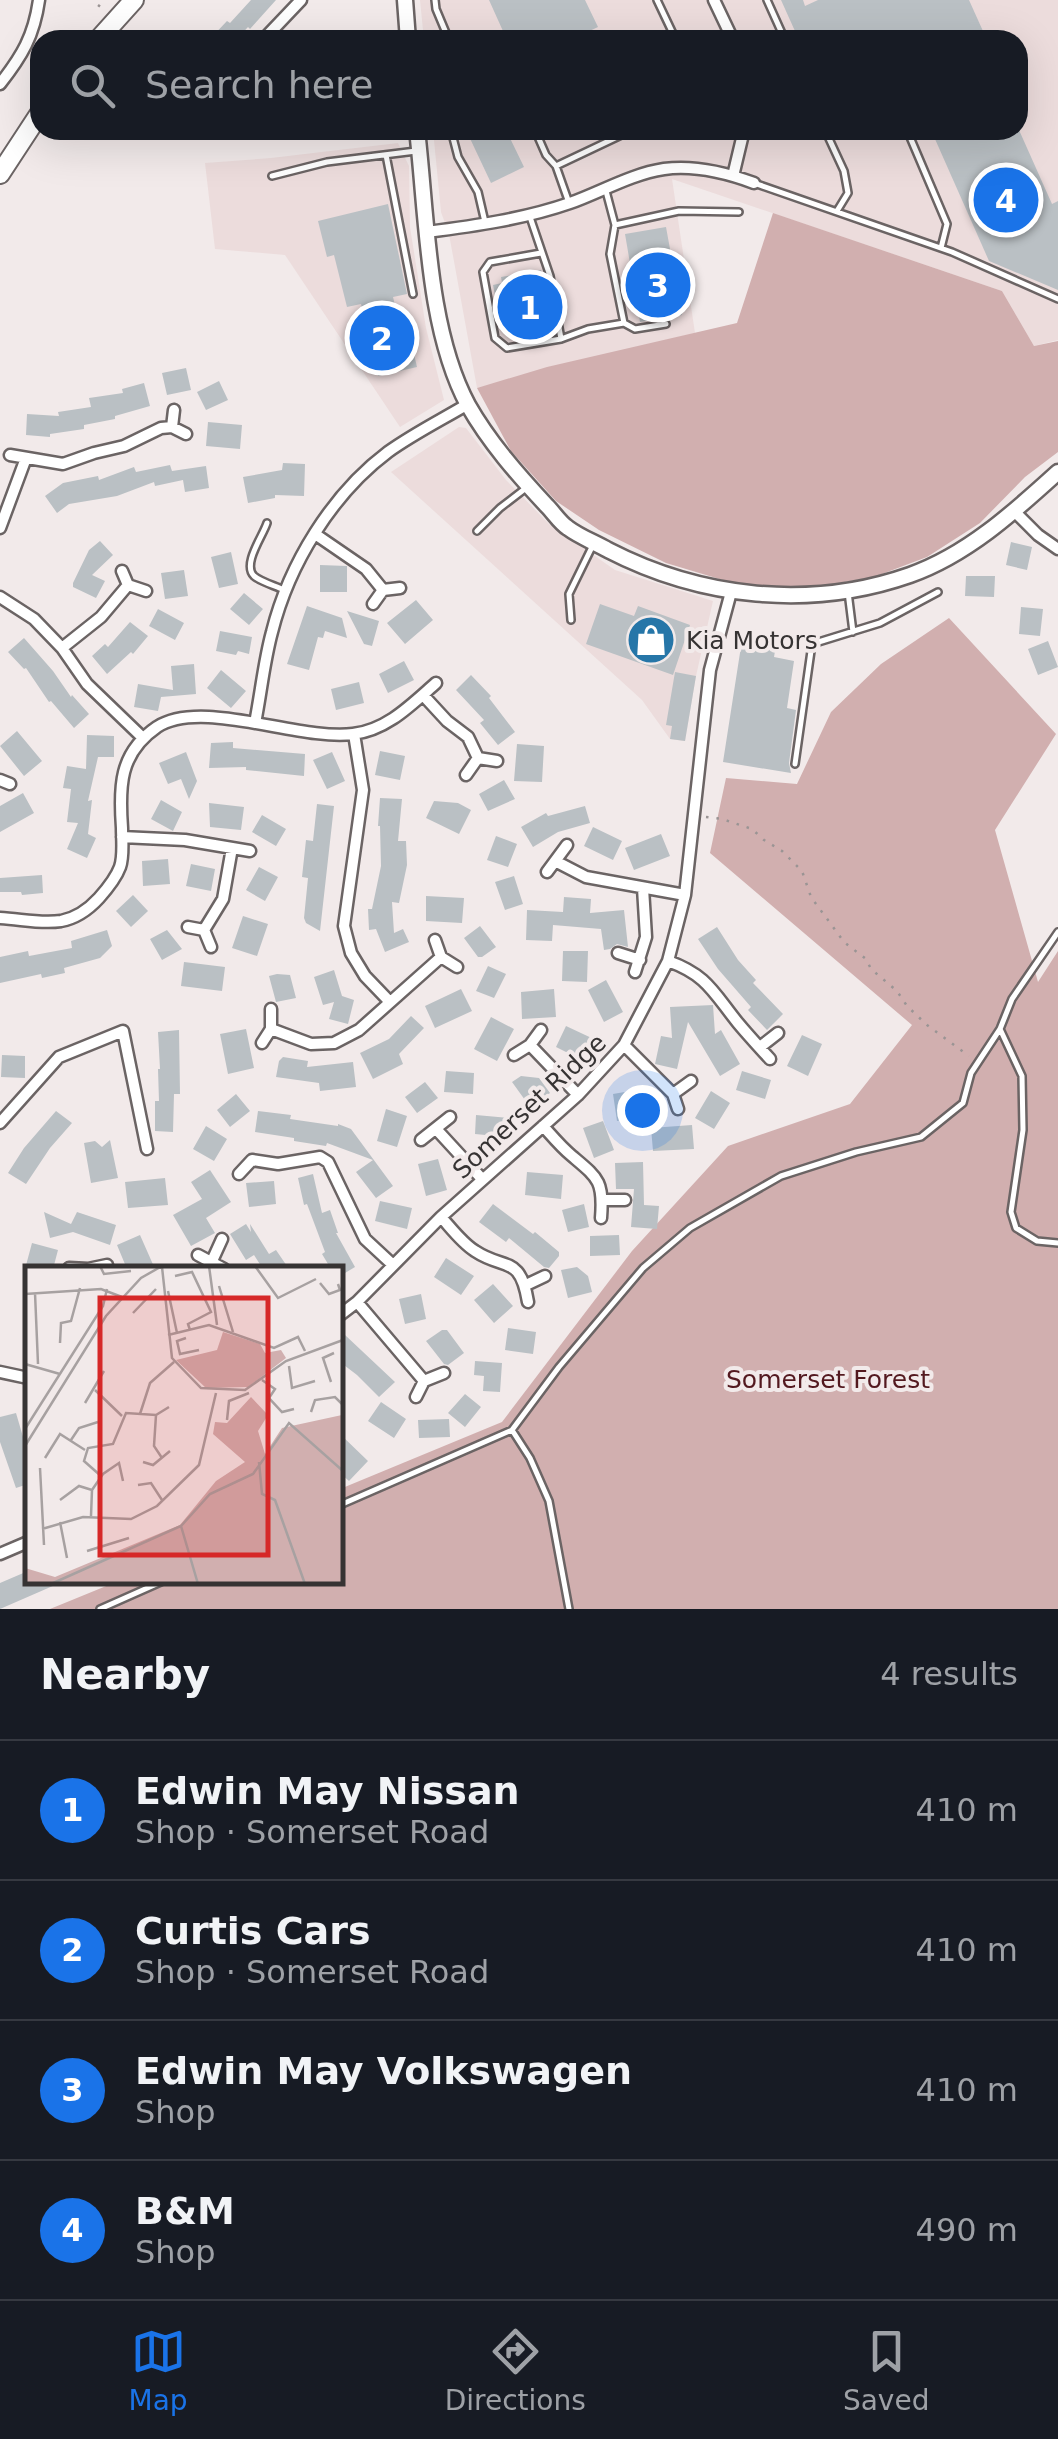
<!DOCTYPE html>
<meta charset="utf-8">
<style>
:root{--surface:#171b24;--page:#242831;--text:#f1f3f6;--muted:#9ea1a6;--line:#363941;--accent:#1a73e8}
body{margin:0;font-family:"DejaVu Sans",sans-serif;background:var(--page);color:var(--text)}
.you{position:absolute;left:642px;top:1110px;width:35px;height:35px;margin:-25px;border:8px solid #fff;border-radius:50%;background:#1a73e8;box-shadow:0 0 0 15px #1a73e833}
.badge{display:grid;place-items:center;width:65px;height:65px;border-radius:50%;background:var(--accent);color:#fff;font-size:32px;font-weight:700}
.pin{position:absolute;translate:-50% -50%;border:5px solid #fff;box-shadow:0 2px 10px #0006}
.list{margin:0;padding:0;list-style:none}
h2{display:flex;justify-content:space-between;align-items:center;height:130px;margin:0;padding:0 40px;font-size:42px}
h2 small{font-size:32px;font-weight:400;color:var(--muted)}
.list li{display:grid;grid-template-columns:65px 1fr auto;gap:30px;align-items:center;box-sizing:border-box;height:140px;padding:0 40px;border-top:2px solid var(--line)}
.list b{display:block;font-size:38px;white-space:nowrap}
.list p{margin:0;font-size:32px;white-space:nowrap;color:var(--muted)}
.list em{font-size:32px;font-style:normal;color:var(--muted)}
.icon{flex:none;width:55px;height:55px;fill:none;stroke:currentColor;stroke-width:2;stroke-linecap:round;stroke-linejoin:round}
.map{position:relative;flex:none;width:1058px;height:1609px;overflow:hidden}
.search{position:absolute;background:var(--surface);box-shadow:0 10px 40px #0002;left:30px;right:30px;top:30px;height:110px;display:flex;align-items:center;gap:25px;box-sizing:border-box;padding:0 35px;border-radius:30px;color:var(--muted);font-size:38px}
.sheet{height:690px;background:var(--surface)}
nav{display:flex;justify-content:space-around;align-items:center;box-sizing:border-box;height:140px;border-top:2px solid var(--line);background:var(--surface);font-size:28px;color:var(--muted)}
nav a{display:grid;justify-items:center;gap:5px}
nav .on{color:var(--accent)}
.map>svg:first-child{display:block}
.built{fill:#ecdcdc}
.green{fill:#d1afaf}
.building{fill:#bac0c4}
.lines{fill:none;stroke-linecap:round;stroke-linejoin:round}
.service-casing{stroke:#6b6464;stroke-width:10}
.minor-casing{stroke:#6b6464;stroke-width:15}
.tertiary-casing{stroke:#6b6464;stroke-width:19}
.trunk-casing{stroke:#6b6464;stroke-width:22}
.path{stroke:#9a9494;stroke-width:2.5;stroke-dasharray:2.5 8;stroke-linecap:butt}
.service{stroke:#fff;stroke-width:5}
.minor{stroke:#fff;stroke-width:10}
.tertiary{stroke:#fff;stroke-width:14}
.trunk{stroke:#fff;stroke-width:18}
.labels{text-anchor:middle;stroke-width:8;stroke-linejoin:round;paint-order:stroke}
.poi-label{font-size:25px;fill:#363333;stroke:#f2eaea;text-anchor:start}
.street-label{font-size:25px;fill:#363333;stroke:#f2eaea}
.park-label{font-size:25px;fill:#53191f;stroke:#f2eaea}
.inset-road{fill:none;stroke:#a7a1a1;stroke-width:2.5}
.view{fill:#d62828;fill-opacity:0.15;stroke:#d62828;stroke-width:5}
.inset-edge{fill:none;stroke:#363333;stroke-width:5}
</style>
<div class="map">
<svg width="1058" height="1609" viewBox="0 0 1058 1609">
<rect width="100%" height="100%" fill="#f2eaea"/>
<path class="built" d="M420,0h638v340l-24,6 -32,-55 -330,-112 23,154 -218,55 -28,-154 -8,-22 -8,-82h585v-90h-594z
M398,143l11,23 1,61 16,101 18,72 -44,27 -115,-172 -70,-6 -10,-86 66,-5z
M459,427l7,1 40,52 43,44 66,46 98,31 -17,75 -11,65 -15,-2 -28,-39 -251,-228z"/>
<path class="green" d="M773,213l229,78 32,55 24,-5v111l-33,25 -45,46 -53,34 -53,20 -59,10h-69l-80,-24 -67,-33 -43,-29 -45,-50 -34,-63 70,-21 190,-44z
M949,618l107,116 -61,96 43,152 20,-31v658h-1008l66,-27h224v-93l162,-67 130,-171 96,-105 122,-42 62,-79 -202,-172 16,-75 71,6 34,-72 50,-48z"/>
<path class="building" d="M251,0h25l-26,29 -2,-2 -12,13h-27l18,-19 3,2z
M489,0h96l13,27 -17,8 3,5h-77z
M781,0h22l2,6 13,-6h151l18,40h-188z
M466,130h40l18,37 -33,16z
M931,130h88l33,74 6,-3v89l-69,-29z
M388,204l19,90 -14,3 8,33 7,-2 9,39 -39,9 -17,-72 -14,3 -13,-52 -7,2 -9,-36z
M666,227l16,88 -42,7 -15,-88z
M541,270l12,60 -40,7 -4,-28 -11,2 -5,-26 9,-2 -1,-6z
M186,368l5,22 -24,5 -5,-22z
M219,381l9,19 -22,10 -9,-18z
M144,383l6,23 -35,10v3l-31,6v4l-34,5v3l-24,-2 1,-21 32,2 -1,-4 33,-5 -2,-9 34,-5 -1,-4z
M208,422l34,3 -2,24 -34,-3z
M283,463l22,1 -1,32 -29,-1v3l-27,5 -5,-26 39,-7z
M170,465l2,6 34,-5 3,22 -24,4 -2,-12 -28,6 -1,-4 -37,14 -48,8 -12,9 -12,-17 18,-13 35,-7 1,4 35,-13 2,5z
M100,541l13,14 -21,20 13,6 -9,17 -23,-11v-4l16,-33z
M1011,542l21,5 -5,23 -21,-5z
M231,552l7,32 -19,4 -8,-31z
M320,565l27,1v26h-27z
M184,570l4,26 -23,3 -4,-26z
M966,576h29l-1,21 -29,-1z
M244,593l19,16 -14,16 -19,-16z
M416,600l17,20 -28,24 -18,-21z
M600,604l34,12 4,-10 52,19 -17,50 -87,-31z
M307,606l35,12 5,20 -22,-7 -2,7 -5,-1 -9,33 -22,-6z
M1021,607l22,2 -3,27 -21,-2z
M158,609l26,14 -9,17 -26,-14z
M347,611l32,10 -7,25 -8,-2z
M130,622l18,14 -15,18 -2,-2 -24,22 -15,-18 13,-12 3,3z
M220,631l32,6 -3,17 -11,-3 -2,4 -20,-4z
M24,638l29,33 18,26 1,-2 17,19 -15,14 -23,-27 -2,1 -23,-34 -2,1 -16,-17z
M742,640l34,5 -2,12 20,4 -7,47 9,2 -7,53 2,10 -68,-11z
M1048,641l10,26 -20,8 -10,-26z
M404,661l10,19 -26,13 -9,-19z
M194,664l2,30 -35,3 -3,14 -24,-4 4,-23 35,6 -2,-24z
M221,670l25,21 -15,17 -24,-20z
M675,672l21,4 -11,65 -15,-2 2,-13 -6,-1z
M471,675l20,21 -2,2 26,34 -17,13 -18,-22 4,-3 -28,-30z
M359,682l5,21 -28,7 -5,-21z
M17,731l25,30 -18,15 -24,-30z
M87,735l27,1v21h-16l-10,44 4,-1 -4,34 8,4 -9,20 -20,-9 11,-26 -11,-1 4,-33 -8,-1 4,-22 19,3z
M233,742v6l72,6 -1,22 -58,-6v-3l-37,1 2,-25z
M517,744l27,2 -2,36 -28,-1z
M380,751l25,5 -5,24 -25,-5z
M186,752l11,29 -8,18 -8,-20 -13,5 -9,-21z
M332,752l13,29 -18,8 -14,-29z
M504,780l11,19 -27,12 -9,-17z
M23,793l11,20 -34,19v-26z
M380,798l22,1 -4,42h8l1,24 -8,38 -7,-1 2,31 9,-4 6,13 -24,10 -9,-23 -7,1 -1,-21h4l9,-43 -1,-40h-2z
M161,800l21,12 -9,19 -22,-12z
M434,801l24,2 13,7 -12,24 -33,-16z
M209,803l35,4 -3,23 -31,-3z
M317,804l17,2 -14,125 -14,-8 -2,-5 4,-40 -6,-1 4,-37 7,1z
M585,806l5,17 -32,9 -25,15 -12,-20 25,-14 2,3z
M262,815l24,14 -10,17 -24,-14z
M593,827l29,14 -9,19 -29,-14z
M661,834l9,22 -36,14 -9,-22z
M496,836l21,8 -9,23 -21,-7z
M168,859l2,25 -27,2 -1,-25z
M191,864l24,5 -4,22 -25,-5z
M259,867l19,10 -13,24 -19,-11z
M42,875l1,18 -21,2 -1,-3h-21v-14z
M514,876l9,28 -18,6 -10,-28z
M133,895l15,16 -17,16 -15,-16z
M426,896l38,2 -2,25 -36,-2z
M564,897l27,2 -1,14 34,-3 4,37 -11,-3 -7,5 -6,1 -3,-21 -48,-4 -1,16 -26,-1 1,-30 36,2z
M243,916l25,8 -11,32 -25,-8z
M480,926l16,21 -14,10h-4l-14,-19z
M717,927l21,33 18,20 -3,3 30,31 -16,16 -19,-20 3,-3 -33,-38 -20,-30z
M107,930l5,16 -12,12 -36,10 1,5 -23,5 -1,-4 -41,9v-26l28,-6 1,5 43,-8 -1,-7z
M167,930l15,19 -20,11 -12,-21z
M563,951h25l-1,31 -25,-1z
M184,962l41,5 -3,24 -41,-5z
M488,966l18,8 -12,24 -18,-7z
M334,970l8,26 12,4 -6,24 -19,-5 5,-17 -11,3 -9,-28z
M277,974l13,1 6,23 -20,4 -7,-26z
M606,980l17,32 -19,10 -16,-32z
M461,989l11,22 -37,17 -10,-22z
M554,989l2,28 -34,2 -1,-27z
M713,1005l2,29 6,-4 19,34 -20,12 -32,-54 -11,47 -22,-5 6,-28 11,2 -2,-31z
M411,1016l13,12 -25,26 4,10 -30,15 -13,-26 29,-14z
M491,1017l23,12 -17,32 -23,-12z
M566,1026l32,15 -10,22 -32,-16z
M246,1029l8,39 -26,6 -8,-40z
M179,1030l1,64h-6l-1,38 -18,-1v-30h4l-1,-32h2l-2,-37z
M802,1035l20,9 -14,32 -21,-10z
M2,1055l23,1v22l-24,-1z
M283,1057l25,4 -1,6 46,-5 3,25 -36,4 -1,-8 -43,-6 3,-16z
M446,1071l28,2 -1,21 -29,-2z
M742,1071l29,9 -6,19 -29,-9z
M521,1076l18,2 11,15 -20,14 -18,-25z
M425,1082l13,16 -21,15 -12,-16z
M648,1088l5,26 -36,7 -4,-27z
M711,1091l19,12 -16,26 -19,-11z
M236,1094l14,17 -20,16 -13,-17z
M386,1109l21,7 -10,31 -20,-6z
M56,1111l16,12 -22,25 -24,36 -18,-11 16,-25z
M258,1111l33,4 -1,4 48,7v-2l13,5 42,57 -17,12 -20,-26 17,-12 -46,-17 -1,3 -32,-5v-3l-39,-6z
M476,1115l33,3 -2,19 -32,-3z
M603,1121l11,29 -20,8 -11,-30z
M692,1125l2,24 -41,2 -2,-23z
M206,1126l21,13 -13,22 -21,-12z
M110,1140l8,38 -27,5 -7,-40 11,-2 7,6z
M438,1159l9,31 -21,6 -8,-32z
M643,1162l1,43 15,1 -2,23 -26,-2 3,-38h-18l-1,-26z
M210,1170l21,32 -25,16 9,15 -24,13 -18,-31 29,-16 -11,-17z
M527,1172l36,3 -2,24 -36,-4z
M313,1174l9,39 8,-3 8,23h-2l19,34 -15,9v-7h-9l-9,-15 3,-2 -18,-48 -3,1 -6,-27z
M165,1178l3,27 -40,3 -3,-26z
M274,1181l2,23 -27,3 -3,-24z
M380,1201l32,7 -5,21 -32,-8z
M493,1204l40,30 2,-2 24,20v4l-10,12 -5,-1 -35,-29 -3,4 -27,-20z
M584,1204l5,23 -21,5 -6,-22z
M44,1212l27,12 6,-12 39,13 -6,20 -37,-13 -23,6z
M246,1224l5,8 -1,-8 19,30 7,-4 13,19h-26l-9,-14 -8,5 -16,-26z
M140,1235l15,34h-28l-10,-24z
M619,1235l1,20 -30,1v-20z
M32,1243l26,7 -5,19h-28z
M446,1258l28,18 -13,19 -27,-18z
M577,1267l11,9 4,16 -24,6 -7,-28z
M493,1284l20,22 -19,17 -20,-23z
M421,1294l5,25 -21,5 -6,-25z
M508,1328l28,4 -3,22 -28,-4z
M442,1330h5l17,23 -16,12 -4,-1 -18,-23z
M345,1335l50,47 -16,15 -22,-22 -17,-13v-21z
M475,1361l27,2 -2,29 -17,-1 1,-15 -10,-1z
M465,1394l16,13 -16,20 -17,-14z
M381,1402l25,17 -12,19 -26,-17z
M16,1413l12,41v30l-12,4 -16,-46v-25z
M449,1419l1,18 -31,1 -1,-18z
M340,1434l28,27 -19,20 -9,-8z
M28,1571v11h34l-62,27v-26z"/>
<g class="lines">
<g class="service-casing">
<path id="service" d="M435,0l1,9 13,31
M657,0l19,40
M767,0l18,40
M451,130l7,27 20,35 7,30
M535,130l11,25 10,11
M825,130l19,41 4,22 -11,18
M907,130l40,94 -6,24
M386,155l27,139
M272,176l55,-14 89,-11
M754,183l198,69 106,47
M606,191l9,34 -5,29 14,69 11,6 31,-5
M568,200l-12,-34 76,-36
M530,217l20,59 11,63
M615,225l64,-14 60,1
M541,253l-51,9 -7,10 12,66 12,10 54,-9 27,-10 36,-6
M267,523c-4,13 -25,41 -13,53 7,6 22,10 30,14
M477,531l23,-23 26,-20
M848,592l5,40
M571,620l-2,-26 24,-49
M795,764l17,-120 68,-21 58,-31
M1000,1029l22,47 1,54 -12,82 5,16 21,13 21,2
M512,1430l18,28 19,43 20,108
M340,1505l172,-75 47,-63 84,-99 47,-40 91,-52 75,-24 65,-15 42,-34 8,-30 29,-44 12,-30 46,-67
M100,1609l61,-27"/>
</g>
<g class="minor-casing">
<path id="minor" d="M714,0l19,40
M263,40l38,-40
M0,84c22,-28 34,-48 39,-84
M733,176l11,-46
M427,232c47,-6 97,-13 143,-29 31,-11 61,-29 94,-34 29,-4 63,4 90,14
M172,427l2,-17
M10,455l53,9 31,-11 30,-7 37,-18 11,-1 14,7
M1014,511l24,24 20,14
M0,528l26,-70
M315,534l51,35 17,21
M122,571l6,14 18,6
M0,597l34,22 28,29 25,36 55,53
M373,604l10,-14 17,-2
M62,648l39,-31 27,-32
M423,695l24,26 21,16 10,21
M255,723c6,-30 9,-62 17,-91 17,-68 60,-138 116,-180 25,-18 53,-32 80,-48
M354,734l9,56 -19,136 7,27 14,23 24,25
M466,775l12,-17 19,3
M0,780l10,4
M122,837l63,3 65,11
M557,862l29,15 99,18
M547,872l20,-27
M0,918c21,1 40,6 61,3 16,-3 27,-11 38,-23 8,-9 17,-20 21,-31 4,-11 2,-27 2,-39 -3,-41 -3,-75 35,-101 45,-29 142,14 196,7 34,-4 58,-29 83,-51
M188,927l16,3 7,17
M204,930l19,-31 9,-51
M435,940l6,17 16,10
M618,953l22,7
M668,961c39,14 45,31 70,62 10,12 21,24 32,36
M635,972l11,-35 -3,-49
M271,1029l40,15 23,-1 25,-13 82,-73
M262,1043l9,-14v-20
M530,1045l48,50
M624,1045l49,49 5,15
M760,1047l18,-14
M514,1055l16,-10 11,-15
M673,1094l18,-13
M0,1123l59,-66 64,-26 24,118
M543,1126c9,10 18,21 29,30 26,22 32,25 29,62
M437,1130l45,49
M421,1140l29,-23
M239,1174l13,-14 26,4 42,-7 8,5 37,77 28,26
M603,1200h22
M441,1217c10,11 21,26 34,34 30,20 45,3 53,51
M198,1255l26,14
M212,1261l10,-22
M69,1268l19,1 19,-4
M526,1285l19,-9
M357,1302l67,79
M340,1315l17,-13 84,-85 137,-122 46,-50 44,-84 17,-66 25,-225 21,-78
M0,1372l28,6
M416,1397l8,-16 20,-8
M0,1554l28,-12"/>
</g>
<g class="tertiary-casing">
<path id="tertiary" d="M405,0l3,40
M417,130c10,85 10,199 51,275 21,37 50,70 79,101 7,7 13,17 21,22 12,9 28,15 40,22 93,48 202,60 302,25 57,-20 104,-63 148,-103"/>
</g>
<g class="trunk-casing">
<path id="trunk" d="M98,40l36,-40
M0,174l40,-61"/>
</g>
<path class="path" d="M98,5l8,6
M706,817l16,2 30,10 12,11 18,11 20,20 9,26 33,45 22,17 5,10 26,22 10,15 20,19 42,31"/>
<use href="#service" class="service"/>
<use href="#minor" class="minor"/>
<use href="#tertiary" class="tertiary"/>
<use href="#trunk" class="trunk"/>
</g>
<defs>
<g id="shop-disc" transform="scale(2.5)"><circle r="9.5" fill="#2676a8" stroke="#f2eaea"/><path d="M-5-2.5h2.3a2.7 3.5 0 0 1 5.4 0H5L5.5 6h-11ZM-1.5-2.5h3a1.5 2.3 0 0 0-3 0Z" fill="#fff"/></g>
</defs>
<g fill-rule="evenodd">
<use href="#shop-disc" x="651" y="640"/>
</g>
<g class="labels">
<g class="poi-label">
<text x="686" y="649">Kia Motors</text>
</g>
<g class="street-label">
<text transform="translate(529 1106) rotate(-43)" y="9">Somerset Ridge</text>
</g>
<g class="park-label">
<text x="828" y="1388">Somerset Forest</text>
</g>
</g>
<g transform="translate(25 1266)">
<rect width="318" height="318" fill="#f2eaea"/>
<path d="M198,66l37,12 5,9 16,-3 5,8 -38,29 -42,1 -30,-28 41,-10zM226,131l17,18 -10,16 7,23 17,-26 60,-13v168l-317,1v-16l30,9 125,-52 36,-44 29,-19 -32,-28 2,-12 12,1z" fill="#d1afaf"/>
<path class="inset-road" d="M75,0l4,8 27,-3M184,0l8,59M230,0l23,32 38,-19M137,1l10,91 29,30 44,2 41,-29 57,-21M150,10l17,-4 19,40 -23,12 2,6M295,17l9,11 11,-4 -2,-6M194,20l14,46M143,25l9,42M10,27l3,71M0,28l76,-5 21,8M108,47l23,-24M143,69l41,-10 65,23 24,-11 7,14M161,72l-9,3 3,13 19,-4M35,77l1,-20 10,-2 9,-33M0,98l35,10M264,100l3,22 23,-7M237,114l13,9 -6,9 13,14 12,-3M306,116l-8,-24 11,-5M70,124l27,26M60,137l19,-32M286,146l4,-12 20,-3 8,8M115,148l10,-31 24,-21M131,149l-2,31 8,12M202,154l2,-19 20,-8M0,163l78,-123 4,-17M46,174l8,-12 19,-6M0,180l81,-130 35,-38 21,-12M20,192l15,-24 25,16M118,196l10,3 17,-14M234,196l3,32 13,6 30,84M15,202l4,77M76,210l-17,-15 4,-13 25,-4 13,-31 30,2 13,-8M113,219l13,-2 11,17M35,234l19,-14 13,4M66,250l1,-26 11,-16 16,-11 4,18M35,256l7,36M156,260l17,58M17,263l41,-12 48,2 26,-13 42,-41 17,-72M62,285l42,-13M26,318l130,-58 29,-32 43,-20 36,-51 54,48"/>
<path class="view" d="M75,32h168v257h-168z"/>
<rect width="318" height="318" class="inset-edge"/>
</g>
</svg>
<div class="you"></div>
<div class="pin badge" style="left:530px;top:307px">1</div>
<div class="pin badge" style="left:382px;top:338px">2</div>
<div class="pin badge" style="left:658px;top:285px">3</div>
<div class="pin badge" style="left:1006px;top:200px">4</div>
<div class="search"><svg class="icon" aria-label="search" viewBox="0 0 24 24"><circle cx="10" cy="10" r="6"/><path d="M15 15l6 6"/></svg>Search here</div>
</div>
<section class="sheet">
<h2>Nearby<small>4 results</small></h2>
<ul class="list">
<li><span class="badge">1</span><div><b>Edwin May Nissan</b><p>Shop · Somerset Road</p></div><em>410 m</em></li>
<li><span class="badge">2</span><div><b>Curtis Cars</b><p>Shop · Somerset Road</p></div><em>410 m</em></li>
<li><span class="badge">3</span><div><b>Edwin May Volkswagen</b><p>Shop</p></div><em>410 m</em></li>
<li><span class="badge">4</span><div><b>B&amp;M</b><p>Shop</p></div><em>490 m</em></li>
</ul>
</section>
<nav>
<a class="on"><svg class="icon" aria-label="map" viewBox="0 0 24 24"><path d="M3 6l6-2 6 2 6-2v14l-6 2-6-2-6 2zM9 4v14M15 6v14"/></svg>Map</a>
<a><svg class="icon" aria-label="directions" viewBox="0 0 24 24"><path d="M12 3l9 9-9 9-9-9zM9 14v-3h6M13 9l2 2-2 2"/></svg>Directions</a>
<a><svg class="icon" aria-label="saved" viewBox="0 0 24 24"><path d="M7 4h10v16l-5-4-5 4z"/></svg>Saved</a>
</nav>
